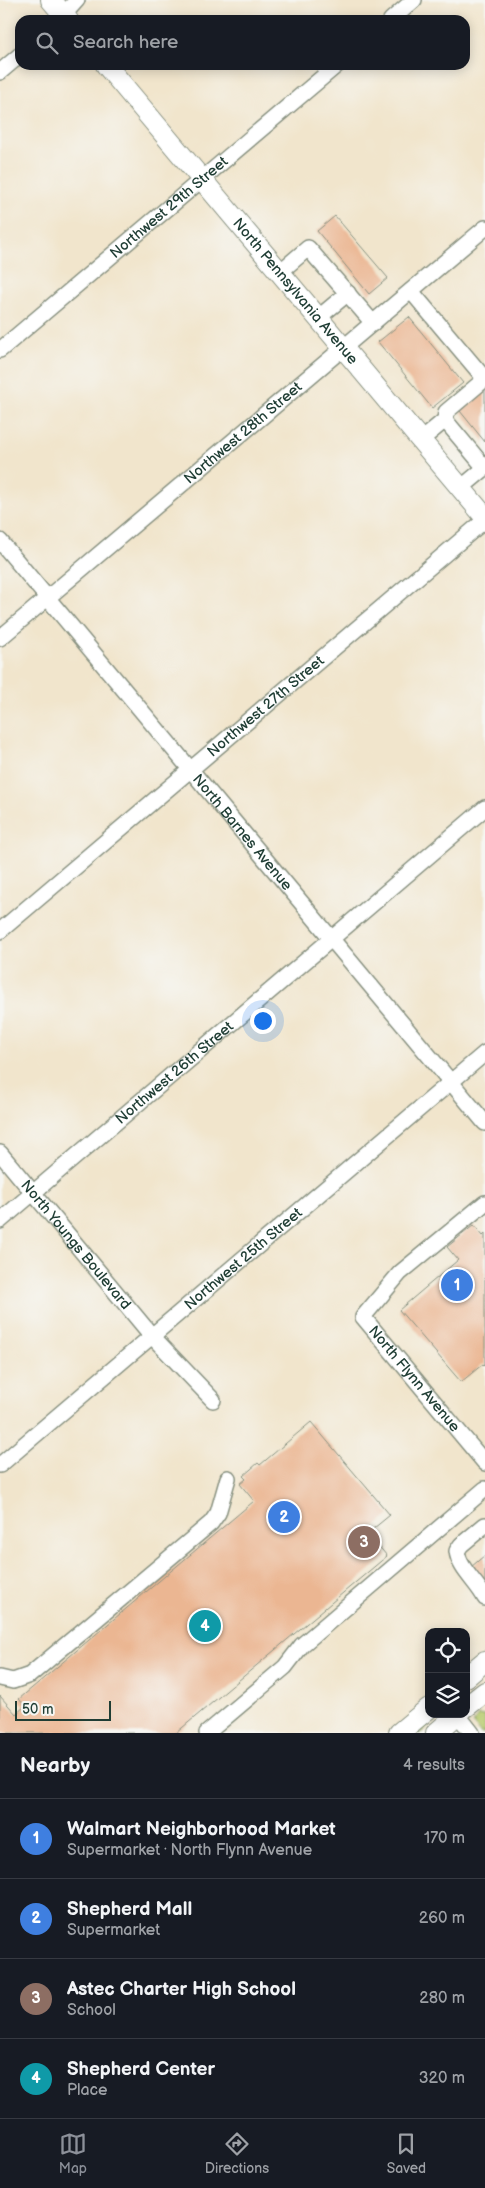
<!DOCTYPE html>
<meta charset="utf-8">
<style>
:root{--surface:#171b24;--page:#20242c;--text:#f1f3f6;--muted:#9ea1a6;--line:#363941;--accent:#8c9099}
body{margin:0;font-family:"Balsamiq Sans",sans-serif;background:var(--page);color:var(--text)}
.controls{position:absolute;right:15px;bottom:15px;display:grid;overflow:hidden;border-radius:10px;box-shadow:0 2px 12px #0003}
.controls button{width:45px;height:45px;display:grid;place-items:center;padding:0;border:0;border-bottom:1px solid var(--line);background:var(--surface);color:var(--text);font:25px sans-serif}
.scale{position:absolute;left:15px;bottom:12px;width:96px;box-sizing:border-box;padding-left:5px;border:2px solid #1f3d34;border-top:0;font-size:14px;line-height:18px;white-space:nowrap;color:#1f3d34;-webkit-text-stroke:4px #f6f6f2;paint-order:stroke}
.you{position:absolute;left:262px;top:1020px;width:18px;height:18px;margin:-12px;border:4px solid #fff;border-radius:50%;background:#1a73e8;box-shadow:0 0 0 8px #1a73e833}
.badge{display:grid;place-items:center;width:32px;height:32px;border-radius:50%;background:var(--accent);color:#fff;font-size:16px;font-weight:700}
.pin{position:absolute;translate:-50% -50%;border:2px solid #fff;box-shadow:0 1px 5px #0006}
.list{margin:0;padding:0;list-style:none}
h2{display:flex;justify-content:space-between;align-items:center;height:65px;margin:0;padding:0 20px;font-size:21px}
h2 small{font-size:16px;font-weight:400;color:var(--muted)}
.list li{display:grid;grid-template-columns:32px 1fr auto;gap:15px;align-items:center;box-sizing:border-box;height:80px;padding:0 20px;border-top:1px solid var(--line)}
.list b{display:block;font-size:19px;white-space:nowrap}
.list p{margin:0;font-size:16px;white-space:nowrap;color:var(--muted)}
.list em{font-size:16px;font-style:normal;color:var(--muted)}
.icon{flex:none;width:28px;height:28px;fill:none;stroke:currentColor;stroke-width:2;stroke-linecap:round;stroke-linejoin:round}
.map{position:relative;flex:none;width:485px;height:1733px;overflow:hidden}
.search{position:absolute;background:var(--surface);box-shadow:0 2px 12px #0003;left:15px;right:15px;top:15px;height:55px;display:flex;align-items:center;gap:12px;box-sizing:border-box;padding:0 18px;border-radius:15px;color:var(--muted);font-size:19px}
.sheet{height:385px;background:var(--surface)}
nav{display:flex;justify-content:space-around;align-items:center;box-sizing:border-box;height:70px;border-top:1px solid var(--line);background:var(--surface);font-size:14px;color:var(--muted)}
nav a{display:grid;justify-items:center;gap:2px}
nav .on{color:var(--accent)}
.map>svg:first-child{display:block}
.grass{fill:url(#grass-tufts);stroke:#6b8450}
.building{fill:#ebb692}
.lines{fill:none;stroke-linecap:round;stroke-linejoin:round}
.minor-casing{stroke:#889180;stroke-width:18}
.major-casing{stroke:#889180;stroke-width:22}
.minor{stroke:#fff;stroke-width:15}
.major{stroke:#fff;stroke-width:20}
.labels{text-anchor:middle;stroke-width:4;stroke-linejoin:round;paint-order:stroke}
.street-label{font-size:15px;fill:#1f3d34;stroke:#f6f6f2}
</style>
<div class="map">
<svg width="485" height="1733" viewBox="0 0 485 1733">
<defs>
<pattern id="grass-tufts" width="24" height="20" patternUnits="userSpaceOnUse" patternTransform="scale(1.25)"><rect width="24" height="20" fill="#b7ca6d"/><path d="M3 7l-1-3M5 7V3M7 7l1-3M15 17l-1-3M17 17v-4M19 17l1-3" fill="none" stroke="#9dae5f"/></pattern>
</defs>
<rect width="100%" height="100%" fill="#f6f6f2"/>
<filter id="ink" filterUnits="userSpaceOnUse"><feTurbulence type="fractalNoise" baseFrequency=".02" numOctaves="2"/><feDisplacementMap in="SourceGraphic" scale="10" xChannelSelector="R" yChannelSelector="G"/><feConvolveMatrix kernelMatrix="1 2 1 2 8 2 1 2 1" color-interpolation-filters="sRGB"/></filter>
<filter id="wash" filterUnits="userSpaceOnUse"><feTurbulence type="fractalNoise" baseFrequency=".0096" numOctaves="4" result="noise"/><feDisplacementMap in="SourceGraphic" scale="20" xChannelSelector="R" yChannelSelector="G"/><feGaussianBlur stdDeviation="1.12" result="paint"/><feColorMatrix in="noise" values="0 0 0 0 0 0 0 0 0 0 0 0 0 0 0 0 0 1.4 0 .05"/><feComposite in="paint" operator="in"/></filter>
<g filter="url(#wash)">
<rect width="100%" height="100%" fill="#f1e5cc"/>
<path class="grass" d="M430,1714h7l2,3 -18,16h-13z
M478,1715l7,1v17h-5l-7,-9z"/>
<g id="blocks">
<path class="building" d="M335,216l53,62 -19,16 -52,-63z
M409,317l54,66 -31,25 -54,-66z
M485,389v53l-25,-31z
M474,1225l9,11 2,-2v132l-2,-2 -22,18 -62,-72 59,-50 -11,-13z
M311,1422l79,93 -22,18 19,23 -211,177h-176v-37l16,18 9,-8 -6,-7 235,-198 -14,-17 6,-5 -3,-3 15,-13 2,2z
M485,1555v29l-14,-17z"/>
</g>
</g>
<g filter="url(#ink)">
<use href="#blocks" fill-opacity="0" stroke="#889180" stroke-width="1"/>
<g class="lines">
<g class="minor-casing">
<g id="minor">
<path d="M59,20l18,-20"/>
<path d="M391,20l23,-20"/>
<path d="M0,72l20,-17"/>
<path d="M280,272l28,-24 65,75"/>
<path d="M411,291l74,88 -39,33 -1,8 -24,20"/>
<path d="M318,318l30,-25"/>
<path id="s1" d="M0,350l337,-285"/>
<path d="M445,420l40,48"/>
<path d="M461,488l24,-20"/>
<path id="s2" d="M0,541l485,582"/>
<path id="s3" d="M0,638l485,-410"/>
<path id="s4" d="M0,931l485,-411"/>
<path id="s5" d="M0,1153l152,183 61,64"/>
<path id="s6" d="M485,1203l-85,70 -37,44 122,146"/>
<path id="s7" d="M0,1221l485,-413"/>
<path id="s8" d="M0,1465l485,-412"/>
<path d="M485,1525l-24,20 -4,6c2,18 20,31 28,47"/>
<path d="M0,1678l13,3 17,-6 181,-152 7,-10 10,-35"/>
<path d="M457,1714l15,19"/>
<path d="M207,1733l78,-66 17,-22 183,-156"/>
</g>
</g>
<g class="major-casing">
<g id="major">
<path d="M51,0l17,20"/>
<path id="s9" d="M106,65l379,452"/>
<path d="M466,1677l19,-16"/>
<path d="M466,1707l19,-15"/>
<path d="M399,1733l30,-25"/>
<path d="M436,1733l22,-19"/>
</g>
</g>
<use href="#minor" class="minor"/>
<use href="#major" class="major"/>
</g>
</g>
<g class="labels">
<g class="street-label">
<text dy="5" stroke="none"><textPath href="#s1" startOffset="221">Northwest 29th Street</textPath></text>
<text dy="5" stroke="none"><textPath href="#s9" startOffset="295">North Pennsylvania Avenue</textPath></text>
<text dy="5" stroke="none"><textPath href="#s3" startOffset="318">Northwest 28th Street</textPath></text>
<text dy="5" stroke="none"><textPath href="#s4" startOffset="348">Northwest 27th Street</textPath></text>
<text dy="5" stroke="none"><textPath href="#s2" startOffset="379">North Barnes Avenue</textPath></text>
<text dy="5" stroke="none"><textPath href="#s7" startOffset="229">Northwest 26th Street</textPath></text>
<text dy="5" stroke="none"><textPath href="#s5" startOffset="119">North Youngs Boulevard</textPath></text>
<text dy="5" stroke="none"><textPath href="#s8" startOffset="319">Northwest 25th Street</textPath></text>
<text dy="5" stroke="none"><textPath href="#s6" startOffset="248">North Flynn Avenue</textPath></text>
</g>
</g>
</svg>
<div class="controls">
<button><svg class="icon" aria-label="locate" viewBox="0 0 24 24"><circle cx="12" cy="12" r="6"/><path d="M12 2v4M12 18v4M2 12h4M18 12h4"/></svg></button>
<button><svg class="icon" aria-label="layers" viewBox="0 0 24 24"><path d="M12 4l9 5-9 5-9-5zM3 14l9 5 9-5"/></svg></button>
</div>
<div class="scale">50 m</div>
<div class="you"></div>
<div class="pin badge" style="left:457px;top:1285px;background:#3f7fe0">1</div>
<div class="pin badge" style="left:284px;top:1517px;background:#3f7fe0">2</div>
<div class="pin badge" style="left:364px;top:1542px;background:#8d6e63">3</div>
<div class="pin badge" style="left:205px;top:1626px;background:#0f9aa8">4</div>
<div class="search"><svg class="icon" aria-label="search" viewBox="0 0 24 24"><circle cx="10" cy="10" r="6"/><path d="M15 15l6 6"/></svg>Search here</div>
</div>
<section class="sheet">
<h2>Nearby<small>4 results</small></h2>
<ul class="list">
<li><span class="badge" style="background:#3f7fe0">1</span><div><b>Walmart Neighborhood Market</b><p>Supermarket · North Flynn Avenue</p></div><em>170 m</em></li>
<li><span class="badge" style="background:#3f7fe0">2</span><div><b>Shepherd Mall</b><p>Supermarket</p></div><em>260 m</em></li>
<li><span class="badge" style="background:#8d6e63">3</span><div><b>Astec Charter High School</b><p>School</p></div><em>280 m</em></li>
<li><span class="badge" style="background:#0f9aa8">4</span><div><b>Shepherd Center</b><p>Place</p></div><em>320 m</em></li>
</ul>
</section>
<nav>
<a class="on"><svg class="icon" aria-label="map" viewBox="0 0 24 24"><path d="M3 6l6-2 6 2 6-2v14l-6 2-6-2-6 2zM9 4v14M15 6v14"/></svg>Map</a>
<a><svg class="icon" aria-label="directions" viewBox="0 0 24 24"><path d="M12 3l9 9-9 9-9-9zM9 14v-3h6M13 9l2 2-2 2"/></svg>Directions</a>
<a><svg class="icon" aria-label="saved" viewBox="0 0 24 24"><path d="M7 4h10v16l-5-4-5 4z"/></svg>Saved</a>
</nav>
